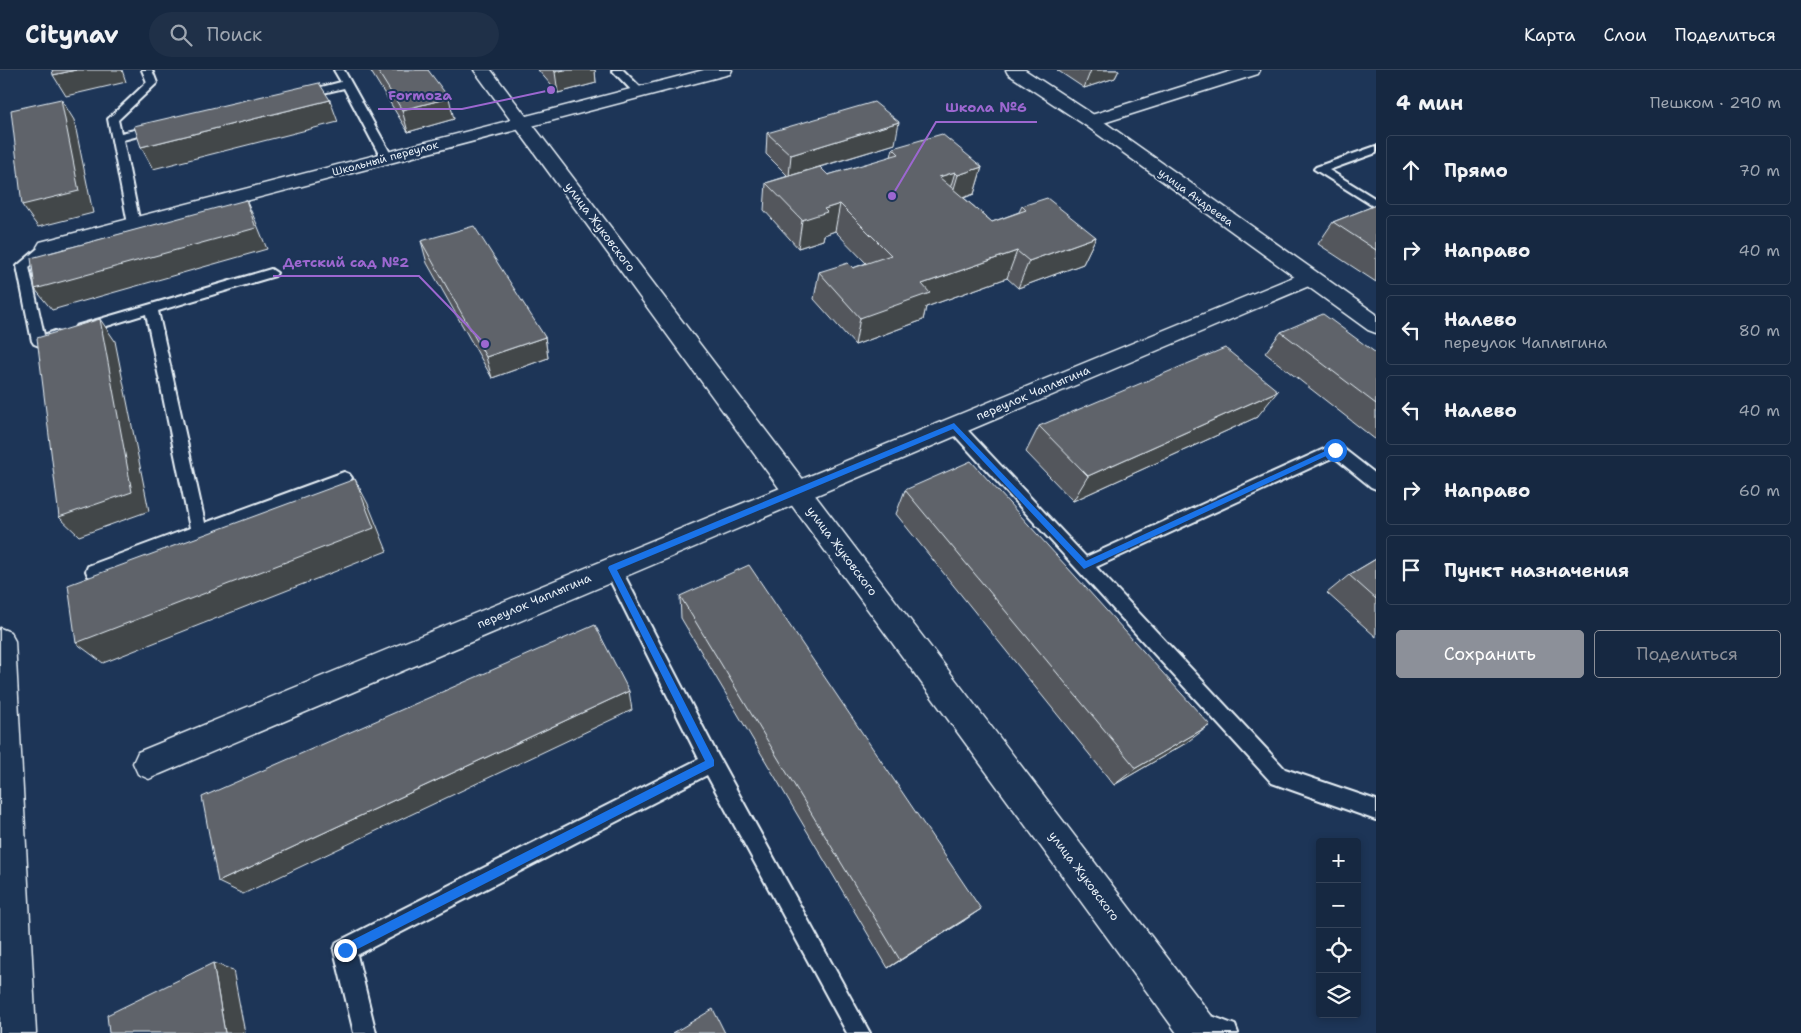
<!DOCTYPE html>
<html lang="ru">
<meta charset="utf-8">
<style>
:root{--surface:#162841;--page:#1f3048;--text:#f1f3f6;--muted:#9ea6b1;--line:#35445a;--accent:#8c9099}
body{margin:0;font-family:"Shantell Sans",sans-serif;background:var(--page);color:var(--text)}
.controls{position:absolute;right:15px;bottom:15px;display:grid;overflow:hidden;border-radius:5px;box-shadow:0 2px 8px #0003}
.controls button{width:45px;height:45px;display:grid;place-items:center;padding:0;border:0;border-bottom:1px solid var(--line);background:var(--surface);color:var(--text);font:25px sans-serif}
.stop{position:absolute;width:15px;height:15px;margin:-11px;border:4px solid #1a73e8;border-radius:50%;background:#fff}
.stop.end{background:#1a73e8;border-color:#fff;box-shadow:0 1px 5px #0008}
.list{margin:0;padding:0;list-style:none}
h2{display:flex;justify-content:space-between;align-items:center;height:65px;margin:0;padding:0 20px;font-size:21px}
h2 small{font-size:16px;font-weight:400;color:var(--muted)}
.list li{display:grid;grid-template-columns:32px 1fr auto;gap:15px;align-items:center;box-sizing:border-box;height:70px;margin:0 10px 10px;padding:0 10px;border:1px solid var(--line);border-radius:5px}
.list b{display:block;font-size:19px;white-space:nowrap}
.list p{margin:0;font-size:16px;white-space:nowrap;color:var(--muted)}
.list em{font-size:16px;font-style:normal;color:var(--muted)}
.actions{display:flex;gap:10px;padding:15px 20px}
.actions a{flex:1;padding:11px 0;border:1px solid var(--accent);border-radius:5px;text-align:center;font-size:18px;color:var(--accent)}
.actions .main{background:var(--accent);color:#fff}
.icon{flex:none;width:28px;height:28px;fill:none;stroke:currentColor;stroke-width:2;stroke-linecap:round;stroke-linejoin:round}
.map{position:relative;flex:none;width:1376px;height:963px;overflow:hidden}
header{display:flex;align-items:center;gap:30px;box-sizing:border-box;height:70px;padding:0 25px;background:var(--surface);border-bottom:1px solid var(--line)}
header strong{font-size:24px}
nav{display:flex;gap:28px;margin-inline-start:auto;font-size:18px}
.search{width:350px;height:45px;background:var(--page);display:flex;align-items:center;gap:12px;box-sizing:border-box;padding:0 18px;border-radius:28px;color:var(--muted);font-size:19px}
main{display:flex}
aside{flex:1;background:var(--surface)}
.map>svg:first-child{display:block}
.lines{fill:none;stroke-linecap:round;stroke-linejoin:round}
.lane-casing{stroke:#e8f1f8;stroke-width:4}
.street-casing{stroke:#e8f1f8;stroke-width:3}
.secondary-casing{stroke:#e8f1f8;stroke-width:3}
.lane{fill:#1d3557;fill-rule:evenodd}
.street{fill:#1d3557;fill-rule:evenodd}
.secondary{fill:#1d3557;fill-rule:evenodd}
.wall{fill:#52565b;stroke:#e8f1f8}
.shaded-wall{fill:#42464a;stroke:#e8f1f8}
.building{fill:#5f646a;stroke:#e8f1f8}
.route{fill:#1a73e8}
.labels{text-anchor:middle;stroke-width:4;stroke-linejoin:round;paint-order:stroke}
.far-street-label{font-size:11px;fill:#e8f1f8;stroke:#1d3557}
.street-label{font-size:12px;fill:#e8f1f8;stroke:#1d3557}
.leader{fill:none;stroke:#9c67d0;stroke-width:2}
.callout-dot{fill:#9c67d0;stroke:#1d3557;stroke-width:2}
.callout-label{font-size:14px;text-anchor:middle;font-weight:bold;fill:#9c67d0;stroke:#1d3557;stroke-width:4;stroke-linejoin:round;paint-order:stroke}
</style>
<header>
<strong>Citynav</strong>
<div class="search"><svg class="icon" aria-label="search" viewBox="0 0 24 24"><circle cx="10" cy="10" r="6"/><path d="M15 15l6 6"/></svg>Поиск</div>
<nav><a>Карта</a><a>Слои</a><a>Поделиться</a></nav>
</header>
<main>
<div class="map">
<svg width="1376" height="963" viewBox="0 0 1376 963">
<rect width="100%" height="100%" fill="#1d3557"/>
<filter id="ink" filterUnits="userSpaceOnUse"><feTurbulence type="fractalNoise" baseFrequency=".02" numOctaves="2"/><feDisplacementMap in="SourceGraphic" scale="10" xChannelSelector="R" yChannelSelector="G"/><feConvolveMatrix kernelMatrix="1 2 1 2 8 2 1 2 1" color-interpolation-filters="sRGB"/></filter>
<g filter="url(#ink)">
<g class="lines">
<g class="lane-casing">
<path id="lane" d="M142,0h10l5,13 -39,37 3,13 36,-8 5,3 -1,2 -38,10 17,84 -6,4 -6,-4 -20,-105 39,-37z
M334,0h10l49,88 -2,2h-8l-2,-2 -37,-70 -42,10 -5,-3 1,-2 43,-11z
M612,0h11l20,20v4h-8z
M1376,76v7l-47,17 47,29v9l-62,-39 2,-2z
M47,173l4,1 2,3 -2,3 -22,17 15,68 11,-4 5,2 2,3 -2,3 -21,7 -5,-2 -2,-3 -15,-75 26,-22z
M271,199l6,4 -2,3 -117,35 47,212 139,-51 5,2 3,4 -3,4 -249,94 -6,2 -6,-2 -2,-5 2,-5 102,-38 -44,-214 -65,20 -5,-2 -2,-3 2,-3z
M954,350l5,1 127,136 249,-113 5,2 36,28v15l-5,-2 -37,-30 -238,110 189,202 91,31v20l-104,-37 -323,-354 -2,-4 2,-4z
M612,491l6,2 100,193 152,277h-23l-140,-258 -350,180 19,78h-22l-20,-83 3,-8 362,-183 -95,-191 2,-5z
M1199,941l36,14 3,8h-40l-7,-3 -3,-8 3,-8z"/>
</g>
<g class="street-casing">
<path id="street" d="M704,0h28l-2,4 -683,179 -7,-1 -3,-5 3,-5z
M1235,0h25l-2,4 -161,51 -6,1 -6,-1 -3,-4 3,-4z
M1308,201l8,2 3,5 -3,5 -1156,491 -11,5 -11,-5 -5,-11 5,-11z"/>
</g>
<g class="secondary-casing">
<path id="secondary" d="M474,0h17l723,949 5,14h-42z
M1006,0h19l72,47 279,197v19l-8,-3 -283,-205 -77,-51z
M0,558l10,4 5,9 21,392h-36z"/>
</g>
<use href="#lane" class="lane"/>
<use href="#street" class="street"/>
<use href="#secondary" class="secondary"/>
</g>
<path class="wall" d="M370,0h58l26,49 -46,13z
M538,0h57l1,13 -38,10z
M1057,0h62l-4,8 -31,10z
M767,63l128,11 -75,23 8,8 63,-18 2,-9 89,19 -8,27 -10,4 28,24 27,-10 3,-6 74,31 -13,27 -65,24 -11,-10 -81,29 -3,13 -68,25 -41,-46 5,-27 34,-4 13,-5 -31,-32 -11,4 -1,5 -25,8 -34,-38 2,-27 22,-7 -22,-22z
M1376,135v77l-58,-38 15,-22z
M421,171l124,96 3,21 -56,20 -65,-115z
M1281,262l95,21v87l-111,-87z
M1257,347l-184,84 -47,-49 13,-26z
M905,420l281,253 -72,42 -218,-271z
M1376,489v78l-49,-44 22,-18z
M680,526l285,324 -77,48 -207,-350z"/>
<path class="shaded-wall" d="M76,0h46l4,12 -60,14 -13,-21z
M564,0h31l1,13 -38,10 -3,-21z
M1091,0h28l-4,8 -31,10z
M449,28l5,21 -46,13 -6,-22z
M61,29l13,21 19,93 -55,14 -16,-22z
M330,30l8,22 -185,47 -12,-22z
M899,52l-4,22 -106,32 2,-21z
M982,97l-8,27 -24,8 8,-27z
M955,102l-8,27 -8,-22z
M246,130l10,22 11,27 -215,61 -17,-21z
M840,134l-5,27 -11,4 -1,5 -25,8 4,-28 22,-11z
M1096,167l-13,27 -65,24 11,-27z
M1017,181l-10,27 -81,29 -3,13 -68,25 5,-27 62,-34z
M100,249l15,22 34,170 -70,25 -20,-19z
M545,267l3,21 -56,20 -6,-21z
M1278,321l-21,26 -184,84 15,-25z
M355,409l13,25 19,47 -284,112 -27,-20z
M629,621l3,19 -389,184 -25,-12z
M1210,655l-24,18 -72,42 22,-17z
M981,839l-16,11 -77,48 12,-8z
M213,893l20,7 12,63h-20z"/>
<path class="building" d="M52,0h24l-23,5z
M377,0h51l21,28 -47,12z
M553,0h11l-9,2z
M319,13l11,17 -189,47 -7,-21z
M61,29l18,92 -57,14 -11,-95z
M874,32l25,20 -108,33 -24,-22z
M942,64l40,33 -24,8 -3,-3 -16,5 53,45 34,-12 -4,-4 25,-8 49,39 -67,24 -12,-10 -95,33 8,9 -70,25 -41,-46 29,-9 5,5 38,-13 -51,-51 -16,5 3,3 -25,8 -36,-37 54,-16 8,8 71,-21 -6,-6z
M246,130l10,28 -221,61 -4,-31z
M1376,135v45l-43,-28z
M474,156l71,111 -59,20 -65,-116z
M1323,244l53,39v51l-95,-72z
M100,249l32,173 -73,25 -22,-179z
M1225,278l53,43 -190,85 -49,-50z
M971,391l239,264 -74,43 -231,-278z
M355,409l19,49 -298,115 -8,-58z
M1376,489v40l-27,-24z
M749,495l232,344 -81,51 -220,-364z
M595,555l34,66 -411,191 -16,-85z
M213,893l12,70h-116l-2,-18z
M713,939l12,24h-52z"/>
</g>
<path class="route" d="M954,353l132,138 246,-113h6l1,2 -255,119 -131,-140 -336,141 97,190v6l-366,188 -3,1 -4,-1 -2,-4 2,-4 364,-185 -97,-193 1,-2z"/>
<g class="labels">
<g class="far-street-label">
<text transform="translate(385 88) rotate(-15)" y="4">Школьный переулок</text>
<text transform="translate(1196 127) rotate(36)" y="4">улица Андреева</text>
</g>
<g class="street-label">
<text transform="translate(600 157) rotate(53)" y="4">улица Жуковского</text>
<text transform="translate(1033 323) rotate(-23)" y="4">переулок Чаплыгина</text>
<text transform="translate(842 481) rotate(53)" y="4">улица Жуковского</text>
<text transform="translate(534 531) rotate(-23)" y="4">переулок Чаплыгина</text>
<text transform="translate(1084 806) rotate(53)" y="4">улица Жуковского</text>
</g>
</g>
<path class="leader" d="M551 20L462 39H378M892 126L936 52H1037M485 274L419 206H273"/>
<g class="callout-dot">
<circle cx="551" cy="20" r="5"/>
<circle cx="892" cy="126" r="5"/>
<circle cx="485" cy="274" r="5"/>
</g>
<g class="callout-label">
<text x="420" y="30">Formoza</text>
<text x="986" y="42">Школа №6</text>
<text x="346" y="197">Детский сад №2</text>
</g>
</svg>
<div class="controls">
<button>+</button>
<button>−</button>
<button><svg class="icon" aria-label="locate" viewBox="0 0 24 24"><circle cx="12" cy="12" r="6"/><path d="M12 2v4M12 18v4M2 12h4M18 12h4"/></svg></button>
<button><svg class="icon" aria-label="layers" viewBox="0 0 24 24"><path d="M12 4l9 5-9 5-9-5zM3 14l9 5 9-5"/></svg></button>
</div>
<div class="stop" style="left:1335px;top:380px"></div>
<div class="stop end" style="left:345px;top:880px"></div>
</div>
<aside>
<h2>4 мин<small>Пешком · 290 m</small></h2>
<ul class="list">
<li><svg class="icon" aria-label="ahead" viewBox="0 0 24 24"><path d="M12 20V5M6 11l6-6 6 6"/></svg><div><b>Прямо</b></div><em>70 m</em></li>
<li><svg class="icon" aria-label="right" viewBox="0 0 24 24"><path d="M7 20v-9h11M14 6l5 5-5 5"/></svg><div><b>Направо</b></div><em>40 m</em></li>
<li><svg class="icon" aria-label="left" viewBox="0 0 24 24"><path d="M17 20v-9H6M10 6l-5 5 5 5"/></svg><div><b>Налево</b><p>переулок Чаплыгина</p></div><em>80 m</em></li>
<li><svg class="icon" aria-label="left" viewBox="0 0 24 24"><path d="M17 20v-9H6M10 6l-5 5 5 5"/></svg><div><b>Налево</b></div><em>40 m</em></li>
<li><svg class="icon" aria-label="right" viewBox="0 0 24 24"><path d="M7 20v-9h11M14 6l5 5-5 5"/></svg><div><b>Направо</b></div><em>60 m</em></li>
<li><svg class="icon" aria-label="arrive" viewBox="0 0 24 24"><path d="M6 21V4h12l-3 4 3 4H6"/></svg><div><b>Пункт назначения</b></div></li>
</ul>
<div class="actions"><a class="main">Сохранить</a><a>Поделиться</a></div>
</aside>
</main>
